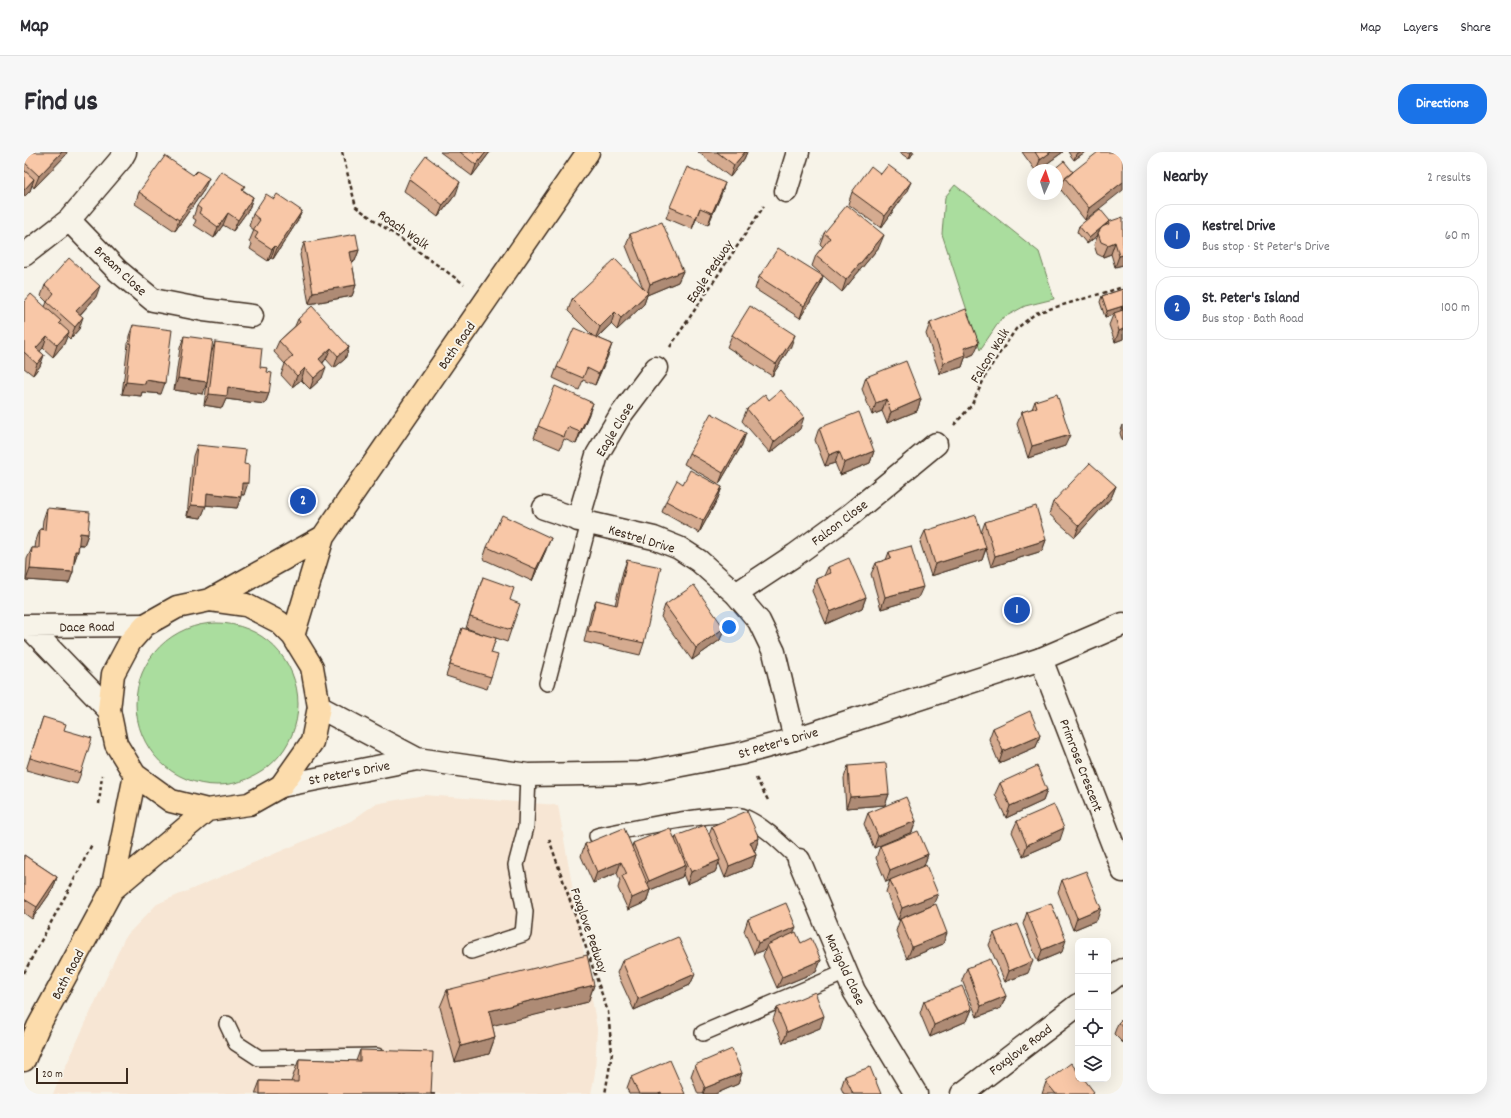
<!DOCTYPE html>
<meta charset="utf-8">
<style>
:root{--surface:#fff;--page:#f7f7f7;--text:#2b2b33;--muted:#7c7c81;--line:#e1e1e2;--accent:#1a73e8}
body{margin:0;font-family:Dekko,sans-serif;background:var(--page);color:var(--text)}
.controls{position:absolute;right:12px;bottom:12px;display:grid;overflow:hidden;border-radius:8px;box-shadow:0 4px 16px #0002}
.controls button{width:36px;height:36px;display:grid;place-items:center;padding:0;border:0;border-bottom:1px solid var(--line);background:var(--surface);color:var(--text);font:20px sans-serif}
.compass{position:absolute;left:1003px;top:12px;width:36px;height:36px;border-radius:50%;background:var(--surface);box-shadow:0 4px 16px #0002;rotate:3deg}
.scale{position:absolute;left:12px;bottom:10px;width:92px;box-sizing:border-box;padding-left:4px;border:2px solid #3b2a1e;border-top:0;font-size:11px;line-height:14px;white-space:nowrap;color:#3b2a1e;-webkit-text-stroke:3px #f7f3e8;paint-order:stroke}
.you{position:absolute;left:705px;top:475px;width:14px;height:14px;margin:-10px;border:3px solid #fff;border-radius:50%;background:#1a73e8;box-shadow:0 0 0 6px #1a73e833}
.badge{display:grid;place-items:center;width:26px;height:26px;border-radius:50%;background:var(--accent);color:#fff;font-size:13px;font-weight:700}
.pin{position:absolute;translate:-50% -50%;border:2px solid #fff;box-shadow:0 1px 4px #0006}
.list{margin:0;padding:0;list-style:none}
h2{display:flex;justify-content:space-between;align-items:center;height:52px;margin:0;padding:0 16px;font-size:17px}
h2 small{font-size:13px;font-weight:400;color:var(--muted)}
.list li{display:grid;grid-template-columns:26px 1fr auto;gap:12px;align-items:center;box-sizing:border-box;height:64px;margin:0 8px 8px;padding:0 8px;border:1px solid var(--line);border-radius:16px}
.list b{display:block;font-size:15px;white-space:nowrap}
.list p{margin:0;font-size:13px;white-space:nowrap;color:var(--muted)}
.list em{font-size:13px;font-style:normal;color:var(--muted)}
.icon{flex:none;width:22px;height:22px;fill:none;stroke:currentColor;stroke-width:2;stroke-linecap:round;stroke-linejoin:round}
.map{position:relative;flex:none;width:1099px;height:942px;overflow:hidden;border-radius:16px}
header{display:flex;align-items:center;gap:24px;box-sizing:border-box;height:56px;padding:0 20px;background:var(--surface);border-bottom:1px solid var(--line)}
header strong{font-size:19px}
nav{display:flex;gap:22px;margin-inline-start:auto;font-size:14px}
.intro{display:flex;align-items:center;justify-content:space-between;box-sizing:border-box;height:96px;padding:0 24px}
h1{margin:0;font-size:28px}
.button{padding:10px 18px;border-radius:16px;background:var(--accent);color:#fff;font-size:14px;font-weight:700}
main{display:flex;gap:24px;padding:0 24px}
aside{flex:1;background:var(--surface);border-radius:16px;box-shadow:0 4px 16px #0002}
.map>svg:first-child{display:block}
.built{fill:#f7e6d4}
.green{fill:#aadd9e;stroke:#72845e}
.lines{fill:none;stroke-linecap:round;stroke-linejoin:round}
.lane-casing{stroke:#3b2a1e;stroke-width:18}
.street-casing{stroke:#3b2a1e;stroke-width:25}
.secondary-casing{stroke:#3b2a1e;stroke-width:25}
.primary-casing{stroke:#3b2a1e;stroke-width:25}
.path{stroke:#3b2a1e;stroke-width:2.5;stroke-dasharray:4 3;stroke-linecap:butt}
.lane{stroke:#f7f3e8;stroke-width:15}
.street{stroke:#f7f3e8;stroke-width:22}
.secondary{stroke:#f7f3e8;stroke-width:22}
.primary{stroke:#fcdcac;stroke-width:22}
.wall{fill:#d5ab90;stroke:#3b2a1e}
.shaded-wall{fill:#ae8b75;stroke:#3b2a1e}
.building{fill:#f8c7a7;stroke:#3b2a1e}
.labels{text-anchor:middle;stroke-width:4;stroke-linejoin:round;paint-order:stroke}
.street-label{font-size:14px;fill:#3b2a1e;stroke:#f7f3e8}
</style>
<header>
<strong>Map</strong>
<nav><a>Map</a><a>Layers</a><a>Share</a></nav>
</header>
<div class="intro"><h1>Find us</h1><a class="button">Directions</a></div>
<main>
<div class="map">
<svg width="1099" height="942" viewBox="0 0 1099 942">
<rect width="100%" height="100%" fill="#f7f3e8"/>
<filter id="ink" filterUnits="userSpaceOnUse"><feTurbulence type="fractalNoise" baseFrequency=".025" numOctaves="2"/><feDisplacementMap in="SourceGraphic" scale="8" xChannelSelector="R" yChannelSelector="G"/><feConvolveMatrix kernelMatrix="1 2 1 2 8 2 1 2 1" color-interpolation-filters="sRGB"/></filter>
<g filter="url(#ink)">
<path class="built" d="M400,643l134,10 39,223 -2,45 -4,21h-538l72,-157 32,-33 194,-83 24,-17z"/>
<path class="green" d="M931,33l84,67 15,47 -29,7 -24,13 -21,31 -38,-116 3,-37z
M112 552a81 81 0 1 1 162 0a81 81 0 1 1-162 0Z"/>
<g class="lines">
<g class="lane-casing">
<path id="lane" d="M523,531l42,-160
M573,684c25,-5 129,-28 147,-19 21,9 39,28 55,43
M447,799l52,-17 2,-22 -9,-47 10,-38 2,-52
M203,872l9,19 23,15 118,-2
M679,881l143,-61"/>
</g>
<g class="street-casing">
<path id="street" d="M762,39l12,-39
M45,68l49,51 35,29 51,10 48,6
M0,103l45,-35 52,-61 4,-7
M520,356l45,15 65,15 25,10 20,13 37,33 23,27 15,31 21,87
M554,368l19,-65 23,-39 36,-48
M712,442l59,-39 55,-40 86,-71
M0,474l121,-1
M5,475l80,83
M1017,507l82,212
M775,708l55,131 62,103
M1084,830l15,-12
M938,942l116,-89"/>
</g>
<g class="secondary-casing">
<path id="secondary" d="M295,555l98,52 111,16 112,-2 103,-20 52,-14 246,-80 82,-35
M257,634l136,-27"/>
</g>
<g class="primary-casing">
<path id="primary" d="M186,448l36,5 33,17 14,14 19,31 7,40 -7,35 -31,44 -32,18 -42,6 -36,-9 -36,-26 -19,-31 -7,-34 4,-36 17,-32 15,-17 32,-18 33,-7 113,-63
M269,484l30,-99 265,-385
M88,738l95,-80
M0,908l14,-33 74,-137 23,-115"/>
</g>
<path class="path" d="M318,0l14,55 108,77
M646,195l94,-141
M930,273l17,-19 18,-37 27,-40 20,-16 87,-26
M732,626l13,24
M75,652l3,-29
M525,687l59,173 4,41 -7,41
M0,821c22,-43 47,-85 68,-129"/>
<use href="#lane" class="lane"/>
<use href="#street" class="street"/>
<use href="#secondary" class="secondary"/>
<use href="#primary" class="primary"/>
</g>
<path class="wall" d="M0,0l42,3 -32,33 -2,-3 -2,6 -6,6z
M416,0h50l-18,24z
M674,0h49l-3,7 -14,18z
M875,0h15l-5,7z
M998,0h41l-25,18h-3z
M1044,0h17l-11,8z
M1095,0l-34,68 -24,-30 1,-4 -5,-16 16,2z
M385,27l47,15 -18,23 -34,-26z
M180,38l-29,41 -40,-27 4,-12z
M219,38l10,7 -4,12 -16,22 -10,-6 -9,13 -20,-13 2,-5 -3,-2 4,-12z
M828,40l54,1 -25,35 -33,-24z
M697,43l-13,30 -12,-6 -4,10 -26,-11 4,-11z
M250,47l28,12 -5,11 -24,37 -2,-1 -3,3 -18,-12 2,-5 -3,-2 5,-12 -5,-4 4,-12z
M1086,69l13,44 -8,2 -4,-13 -8,3 -6,-3 -3,-9 4,-10 -11,9 -10,-12 2,-6z
M800,81l55,14 -37,45 -30,-26 4,-11 7,-8 -3,-3z
M606,82l53,37 -5,11 -31,13 -3,9 -27,26 -6,-6 -14,14 15,6 -17,41 -12,-5 -4,10 -26,-12 4,-11 36,-31 -25,-25 4,-12 71,-11 -17,-42z
M280,91l55,7 -4,11 -3,1 4,23 -4,11 -43,8 -9,-49z
M799,124l-4,12 -19,30 -45,-29 4,-12z
M21,133l51,12 -16,18 -1,14 -9,10 -3,-3 -3,8 -11,13 -10,-9 -3,3 4,4 -4,11 -7,9 -9,-7v-66l21,5 2,-5 -6,-6z
M1099,137v50l-8,3 -6,-17 4,-10 -8,2 -5,-15 2,-6z
M274,167l51,28 -4,12 -11,9 -8,-9 -3,4 -1,15 -12,11 -9,-9 -9,7 -11,-12 4,-11 -11,-12 5,-11 16,-15z
M906,171l44,31 -9,4 -3,9 -22,7 -14,-40z
M109,173l28,69 -19,-2 -1,4 -19,-2 7,-58z
M708,183l59,11 -19,30 -45,-29z
M160,184l19,58 -29,-4 6,-42z
M191,190l45,25 7,5 2,21 -4,11 -39,-5 -4,9 -18,-3 7,-51z
M842,225l55,22 -4,12 -30,12 -5,-12 -10,4 -10,-26z
M745,248l31,29 -30,24 -28,-32 5,-12z
M1011,249l30,45 -37,12 -11,-34 5,-12 10,-3z
M565,262l-13,30 -12,-5 -4,10 -26,-11 4,-12z
M1099,273v16l-1,-1 -2,-7z
M795,276l55,23 -4,12 -30,12 -5,-12 -10,3 -10,-26z
M173,293l47,19v31h-3l-4,13 -31,-3 -5,13 -14,-2 6,-60z
M718,293l-23,39 -35,-20 5,-11z
M659,332l39,3 -4,11 -19,35 -37,-21 4,-11z
M1092,334l-5,12 -36,39 -26,-23 4,-12z
M23,356l41,26 -4,11h-5l-1,6 -4,11 -1,10 -4,11 -43,-3 1,-21 5,-11h3l1,-7 4,-12h2l1,-9z
M961,370l61,18 -4,11 -51,16 -5,-18 -4,11 -51,16 -11,-34 5,-11 56,2z
M463,395l59,3 -14,31 -49,-22z
M865,400l29,46 -37,11 -10,-35 5,-11 10,-3z
M603,408l17,83 -4,12 -56,-13 7,-30 5,-12 19,5 8,-34z
M804,415l38,30 -4,11 -36,16 -14,-33 4,-12 8,-3z
M459,425l27,23 1,30 -4,12 -11,-4 -5,15v24l-4,12 -41,-13 16,-48 23,7 -19,-7z
M641,453l59,23 -4,12 -28,20 -31,-43z
M19,565l21,13 17,43 -4,11 -51,-14z
M969,576l47,7 -4,12 -37,16 -10,-24z
M824,614l41,28 -4,11 -39,3 -2,-30z
M976,631l47,7 -4,11 -37,17 -11,-24z
M844,661l48,8 -4,11 -38,16 -10,-24z
M993,669l43,19 -37,16 -11,-24z
M688,674l47,12 -4,12h-1l2,5 -4,12 -27,11 -6,-15 -4,9 -28,12 -4,-10 -1,3 -32,13 -4,12 -18,8 -10,-22 2,-7 -3,-8 -24,10 -12,-27 4,-12 47,3 1,-4 42,-3 1,-4 33,-2z
M856,694l48,8 -4,12 -28,11 38,28 9,39 -36,15 -11,-28 4,-12 -2,1 -12,-28 4,-12 -4,2 -10,-24z
M0,703l33,22 -4,12 -21,30 -8,-6z
M1038,728l35,40 -24,10 -15,-38z
M1003,760l35,40 -24,10 -15,-38z
M724,767l45,14 8,10 20,17 -5,12 -39,16 -14,-32 2,-6 -11,4 -10,-23z
M970,781l34,40 -23,9 -16,-37z
M598,809l73,13 -5,11 -56,25 -17,-37z
M943,816l39,28 -5,12 -24,9 -15,-37z
M570,833l-6,17 -96,23 3,12 -6,17 -34,8 -15,-55 7,-17z
M900,849l48,8 -5,12 -37,16 -10,-24z
M753,856l43,20 -37,15 -10,-23z
M1099,866v25l-9,-9 4,-11z
M336,898l71,44h4h-180l5,-13 31,1 8,-23 57,2z
M671,913l47,8 -4,11 -23,10h-17l-7,-18z
M821,924l36,18h-37l-3,-6z
M607,925l54,17h-56l-2,-6z
M1022,930l47,12h-51z"/>
<path class="shaded-wall" d="M38,0h5l-1,3 -32,33 5,-12z
M462,0h4l-18,24 4,-11z
M721,0h2l-3,7 -14,18 4,-12z
M887,0h3l-5,7z
M1027,0h12l-25,18h-2l4,-10z
M1055,0h6l-11,8 2,-6z
M185,26l-5,12 -29,41 4,-11z
M10,27l-4,12 -6,6v-7z
M1040,28l-2,6 -5,4v-4z
M436,30l-4,12 -18,23 5,-12z
M887,30l-5,11 -25,35 4,-12z
M1099,30v8l-38,30 4,-12z
M701,31l-4,12 -13,30 4,-12z
M229,45l-4,12 -16,22 5,-11z
M676,56l-4,11 -4,10 4,-11z
M278,59l-5,11 -24,37 4,-11z
M204,61l-5,12 -9,13 4,-11z
M1083,71l-2,6 -7,4v2l-11,9 2,-6z
M860,83l-5,12 -37,45 4,-12z
M1091,90l-4,12 -8,3 5,-12z
M251,94l-4,12 -3,3 4,-12z
M335,98l-4,11 -9,2 4,-11z
M1099,103v10l-8,2 4,-11z
M659,119l-5,11 -31,13 -3,9 -27,26 4,-12 26,-24 3,-10z
M799,124l-4,12 -19,30 4,-12z
M332,133l-4,11 -43,8 4,-12z
M76,134l-4,11 -24,26 4,-12z
M1099,154v5l-1,-4 -2,5 -6,1 -1,2 -8,2 2,-6z
M591,160l-4,12 -16,15 5,-12z
M59,165l-4,12 -9,10 5,-12z
M1099,177v10l-8,3 4,-11z
M45,180l-5,12 -11,13 4,-12z
M771,183l-4,11 -19,30 4,-12z
M23,184l-4,12 -11,12 4,-12z
M955,191l-5,11 -9,4 -3,9 -22,7 4,-11 20,-15z
M588,192l-4,12 -13,29 4,-11z
M325,195l-4,12 -11,9 4,-12z
M307,196l-5,11 -11,11 4,-11z
M20,203l-4,11 -7,9 4,-11z
M302,215l-4,11 -12,11 4,-11z
M281,216l-4,12 -9,7 5,-11z
M154,226l29,4 -4,12 -29,-4z
M122,228l19,3 -4,11 -19,-2 -1,4 -19,-2 4,-12z
M204,235l41,6 -4,11 -39,-5 -4,9 -18,-3 5,-11z
M862,247l-4,12 -10,4 4,-12z
M897,247l-4,12 -30,12 4,-11z
M569,251l-4,11 -13,30 4,-12z
M780,265l-4,12 -30,24 4,-11z
M722,281l-4,12 -23,39 4,-11z
M1046,283l-5,11 -37,12 4,-12z
M815,299l-4,12 -10,3 4,-11z
M850,299l-4,12 -30,12 4,-12z
M218,331h6l-4,12 -6,-1z
M1092,334l-5,12 -36,39 4,-11z
M698,335l-4,11 -19,35 4,-12z
M183,341l34,4 -4,11 -34,-3z
M167,353l15,1 -5,12 -14,-2z
M56,381l8,1 -4,11 -9,-1z
M527,386l-5,12 -14,31 4,-12z
M1022,388l-4,11 -51,16 4,-11z
M962,396l-4,12 -51,16 4,-12z
M51,399h3l-4,12z
M6,417l43,3 -4,11 -43,-3z
M899,435l-5,11 -37,11 4,-12z
M842,445l-4,11 -36,16 4,-12z
M700,476l-4,12 -28,20 4,-12z
M1016,583l-4,12 -37,16 4,-12z
M1023,638l-4,11 -37,17 4,-12z
M865,642l-4,11 -39,3 4,-11z
M892,669l-4,11 -38,16 4,-12z
M1040,676l-4,12 -37,16 4,-11z
M735,686l-4,12 -9,3 4,-11z
M904,702l-4,12 -38,16 4,-12z
M732,703l-4,12 -27,11 4,-12z
M696,708l-5,12 -28,12 4,-12z
M597,710l-4,11 -24,10 4,-11z
M662,713l-4,12 -32,13 -4,12 -18,8 4,-12 13,-6 4,-11z
M33,725l-4,12 -21,30 5,-12z
M914,742l-5,11 -35,15 4,-12z
M1077,756l-4,12 -24,10 4,-12z
M772,775l-5,12 -24,6 -2,5 -11,4 4,-11z
M923,781l-4,11 -36,15 5,-12z
M1042,788l-4,12 -24,10 4,-12z
M797,808l-5,12 -39,16 5,-11z
M1009,809l-5,12 -23,9 4,-11z
M671,822l-5,11 -56,25 4,-11z
M570,833l-6,17 -105,26 6,-17z
M982,844l-5,12 -24,9 4,-11z
M948,857l-5,12 -37,16 4,-12z
M800,864l-4,12 -37,15 4,-11z
M471,885l-6,17 -34,8 6,-16z
M718,921l-4,11 -23,10h-12l2,-6z"/>
<path class="building" d="M0,0h38l-23,24 -15,-14z
M436,0h26l-10,13z
M693,0h28l-11,13z
M1011,0h16l-11,8z
M1074,0h21l4,5v25l-34,26 -24,-30z
M141,4l28,19 4,-4 12,7 -30,42 -40,-28z
M402,4l34,26 -17,23 -34,-26z
M1040,9l9,11 -16,14v-16h-4z
M864,13l23,17 -26,34 -33,-24 19,-26 10,8z
M663,15l38,16 -13,30 -12,-5 -4,10 -26,-11z
M0,18l10,9 -10,11z
M197,19l24,15 -3,4 11,7 -15,23 -10,-7 -10,14 -19,-14 2,-4 -4,-3z
M242,42l8,5 3,-5 25,17 -25,37 -2,-2 -3,3 -17,-11 3,-5 -5,-3 7,-10 -7,-6z
M823,53l37,30 -38,45 -30,-25 14,-17 -6,-5z
M1076,57l10,12 -2,1 -1,1 -18,15 -10,-12z
M1099,65v38l-4,1 -4,-14 -7,3 -7,-3 -3,-9 4,-6 7,-3 -1,-2z
M638,70l21,49 -33,13 -20,-50z
M332,82l3,16 -9,2 6,33 -43,7 -9,-49z
M754,96l45,28 -19,30 -45,-29z
M45,106l31,28 -24,25 7,6 -8,10 -28,-25 7,-9 -9,-8z
M591,107l33,34 -27,25 -6,-6 -15,15 -28,-28z
M1099,137v17l-16,5 -5,-15z
M7,142l30,27 -2,2 10,9 -12,13 -10,-9 -11,12 8,7 -7,9 -13,-12v-50z
M288,154l37,41 -11,9 -7,-8 -12,11 7,8 -12,11 -9,-10 -8,8 -12,-13 8,-7 -14,-15 21,-19 -2,-3z
M726,154l45,29 -19,29 -44,-29z
M1098,155h1v22l-4,2 -5,-18 9,-3z
M942,157l13,34 -15,5 2,7 -22,8 -14,-40z
M109,173l39,5 -7,53 -19,-3 -1,4 -19,-2z
M550,176l38,16 -13,30 -12,-6 -4,10 -26,-11z
M160,184l29,4 -6,42 -29,-4z
M191,190l47,6 -2,19 8,1 -1,4 5,1 -3,20 -41,-6 -1,9 -18,-2z
M882,209l15,38 -30,13 -5,-13 -10,4 -10,-26z
M531,234l38,17 -13,29 -12,-5 -4,10 -26,-11z
M757,238l23,27 -30,25 -27,-33 18,-15 4,6z
M1033,242l13,41 -38,11 -10,-34 15,-5 -2,-6z
M835,260l15,39 -30,12 -5,-12 -10,4 -10,-27z
M687,261l35,20 -23,40 -34,-20z
M173,293l49,5 -2,14 5,1 -1,18h-6l-1,14 -34,-4 -1,13 -15,-1z
M1066,311l26,23 -37,40 -26,-24z
M666,318l32,17 -19,34 -37,-20 11,-21 6,4z
M1012,354l10,34 -51,16 -10,-34z
M23,356l43,4 -2,22 -8,-1 -2,18h-3l-2,21 -43,-3 2,-21h7l1,-19 5,1z
M478,363l49,23 -15,31 -49,-22z
M952,363l10,33 -51,16 -10,-33z
M887,394l12,41 -38,10 -9,-34 15,-5 -2,-6z
M825,406l17,39 -36,15 -14,-33 15,-6 -3,-6z
M603,408l34,7 -17,76 -56,-12 8,-31 21,5z
M459,425l31,11 -4,12 10,4 -9,26 -41,-13z
M670,433l30,43 -28,20 -31,-43z
M438,476l34,10 -5,15 7,2 -7,22 -41,-12z
M1006,559l10,24 -37,16 -10,-23z
M19,565l23,7 -2,6 28,8 -11,35 -51,-15z
M862,611l3,31 -39,3 -2,-31z
M1013,614l10,24 -37,16 -10,-23z
M882,645l10,24 -38,15 -10,-23z
M1030,653l10,23 -37,17 -10,-24z
M723,659l12,27 -9,4 6,13 -27,11 -17,-40z
M681,673l15,35 -29,12 -15,-36z
M600,676l26,62 -18,8 -10,-22 5,-2 -6,-12 -24,10 -12,-28z
M646,676l16,37 -37,16 -16,-38z
M894,679l10,23 -38,16 -10,-24z
M0,703l33,22 -20,30 -13,-8z
M902,713l12,29 -36,14 -12,-28z
M1062,719l15,37 -24,10 -15,-38z
M762,751l10,24 -38,16 -10,-24z
M1027,751l15,37 -24,10 -15,-38z
M912,752l11,29 -35,14 -12,-28z
M994,772l15,37 -24,10 -15,-38z
M772,780l5,11 10,-5 10,22 -39,17 -15,-32z
M654,785l17,37 -57,25 -16,-38z
M563,803l7,30 -105,26 6,26 -34,9 -14,-56z
M966,807l16,37 -25,10 -14,-38z
M938,834l10,23 -38,16 -10,-24z
M791,840l9,24 -37,16 -10,-24z
M1099,866v9l-5,-4z
M708,897l10,24 -37,15 -10,-23z
M336,898l73,2 -2,42h4h-175v-13l38,1 1,-23 61,2z
M646,908l15,34h-24v-1l-3,1h-19l-8,-17z
M1047,911l7,9v7h6l10,13 -3,2h-35l-10,-12z
M846,915l11,27h-28l-8,-18z"/>
</g>
<g class="labels">
<g class="street-label">
<text transform="translate(380 77) rotate(35)" y="5">Roach Walk</text>
<text transform="translate(97 118) rotate(43)" y="5">Bream Close</text>
<text transform="translate(685 119) rotate(-56)" y="5">Eagle Pedway</text>
<text transform="translate(432 193) rotate(-55)" y="5">Bath Road</text>
<text transform="translate(965 203) rotate(-58)" y="5">Falcon Walk</text>
<text transform="translate(590 277) rotate(-59)" y="5">Eagle Close</text>
<text transform="translate(815 370) rotate(-37)" y="5">Falcon Close</text>
<text transform="translate(618 386) rotate(17)" y="5">Kestrel Drive</text>
<text transform="translate(63 474) rotate(-1)" y="5">Dace Road</text>
<text transform="translate(754 590) rotate(-16)" y="5">St Peter's Drive</text>
<text transform="translate(1058 613) rotate(69)" y="5">Primrose Crescent</text>
<text transform="translate(325 620) rotate(-11)" y="5">St Peter's Drive</text>
<text transform="translate(566 778) rotate(71)" y="5">Foxglove Pedway</text>
<text transform="translate(822 817) rotate(65)" y="5">Marigold Close</text>
<text transform="translate(43 822) rotate(-62)" y="5">Bath Road</text>
<text transform="translate(996 897) rotate(-37)" y="5">Foxglove Road</text>
</g>
</g>
</svg>
<div class="controls">
<button>+</button>
<button>−</button>
<button><svg class="icon" aria-label="locate" viewBox="0 0 24 24"><circle cx="12" cy="12" r="6"/><path d="M12 2v4M12 18v4M2 12h4M18 12h4"/></svg></button>
<button><svg class="icon" aria-label="layers" viewBox="0 0 24 24"><path d="M12 4l9 5-9 5-9-5zM3 14l9 5 9-5"/></svg></button>
</div>
<svg class="compass" viewBox="-18 -18 36 36"><path d="M0-13l5 13h-10z" fill="#e53935"/><path d="M0 13l5-13h-10z" fill="#7c7c81"/></svg>
<div class="scale">20 m</div>
<div class="you"></div>
<div class="pin badge" style="left:993px;top:458px;background:#1a4fb4">1</div>
<div class="pin badge" style="left:279px;top:349px;background:#1a4fb4">2</div>
</div>
<aside>
<h2>Nearby<small>2 results</small></h2>
<ul class="list">
<li><span class="badge" style="background:#1a4fb4">1</span><div><b>Kestrel Drive</b><p>Bus stop · St Peter's Drive</p></div><em>60 m</em></li>
<li><span class="badge" style="background:#1a4fb4">2</span><div><b>St. Peter's Island</b><p>Bus stop · Bath Road</p></div><em>100 m</em></li>
</ul>
</aside>
</main>
